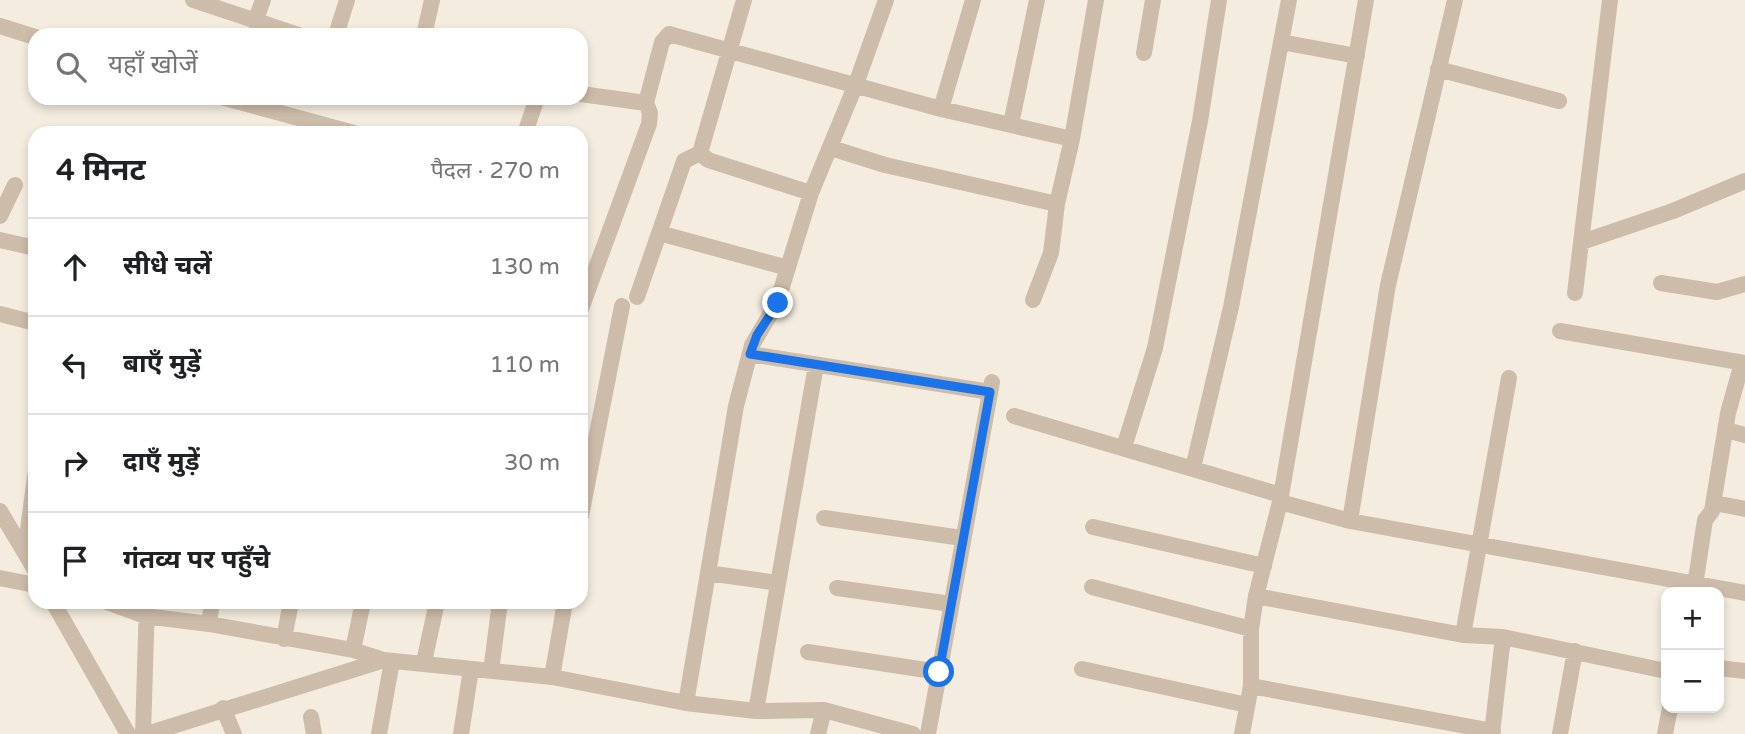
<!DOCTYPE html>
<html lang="hi">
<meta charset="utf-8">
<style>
:root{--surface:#fff;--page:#f2f2f2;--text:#202124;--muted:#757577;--line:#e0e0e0}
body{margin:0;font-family:"Varela Round","Noto Sans Devanagari",sans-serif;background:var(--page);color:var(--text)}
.controls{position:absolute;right:21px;bottom:21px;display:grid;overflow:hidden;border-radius:14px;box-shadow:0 4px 10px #0003}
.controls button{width:63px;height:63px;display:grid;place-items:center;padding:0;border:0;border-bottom:2px solid var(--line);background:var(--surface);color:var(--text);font:35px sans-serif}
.stop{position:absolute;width:21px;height:21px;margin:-16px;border:5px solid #1a73e8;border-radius:50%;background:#fff}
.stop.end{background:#1a73e8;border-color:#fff;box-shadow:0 2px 7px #0008}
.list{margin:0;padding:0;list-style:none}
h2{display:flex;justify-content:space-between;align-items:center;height:91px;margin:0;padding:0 28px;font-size:30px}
h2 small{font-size:23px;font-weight:400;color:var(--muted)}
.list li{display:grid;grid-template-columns:46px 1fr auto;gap:21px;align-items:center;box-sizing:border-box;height:98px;padding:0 28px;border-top:2px solid var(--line)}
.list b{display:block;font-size:26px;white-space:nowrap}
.list em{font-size:23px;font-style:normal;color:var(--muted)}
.icon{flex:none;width:38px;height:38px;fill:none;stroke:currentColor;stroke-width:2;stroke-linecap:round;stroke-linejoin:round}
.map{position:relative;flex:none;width:1745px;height:734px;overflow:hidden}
.search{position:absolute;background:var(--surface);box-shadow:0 4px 10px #0003;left:28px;top:28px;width:560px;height:77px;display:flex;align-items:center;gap:18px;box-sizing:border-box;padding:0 24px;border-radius:21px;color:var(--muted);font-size:26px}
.panel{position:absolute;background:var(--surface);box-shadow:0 4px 10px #0003;left:28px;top:126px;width:560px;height:483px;border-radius:21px}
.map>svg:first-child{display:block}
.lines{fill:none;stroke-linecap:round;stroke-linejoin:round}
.street{stroke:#cebcaa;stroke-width:16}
.route{stroke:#1a73e8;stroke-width:9}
</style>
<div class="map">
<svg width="1745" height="734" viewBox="0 0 1745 734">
<rect width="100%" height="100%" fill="#f4ecdf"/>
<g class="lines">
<path class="street" d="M193,0l106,35
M744,0l-44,153 8,7 103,33
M255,22l8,-22
M0,26l35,11
M336,35l11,-35
M424,35l8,-35
M1281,42l76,14
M1144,53l9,-53
M1438,69l121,32
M581,94l65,9
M225,98l129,35
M941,109l32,-109
M1011,124l26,-124
M525,133l12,-35
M831,148l54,17 172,39 15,-65
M0,216l15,-31
M659,233l129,35
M0,240l35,8
M1582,242l91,-31 72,-30
M1661,283l56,9 28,-8
M1575,293l35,-293
M637,297l47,-136 16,-8
M1033,300l18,-47 6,-49
M581,309l68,-185 1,-11 -4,-10 16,-61 7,-8 272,75 131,30 24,-139
M0,314l35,9
M1560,331l185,32
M750,354l240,38
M1014,416l267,79
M1726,430l19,5
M1124,447l31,-99 45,-227 19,-121
M1193,468l38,-161 58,-307
M1280,502l70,19 395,72
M1714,503l31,6
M0,511l35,59
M581,516l41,-210
M824,518l138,20
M1350,521l38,-236 67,-285
M1093,527l171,39
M25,552l10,-75
M708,573l28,-167 16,-61 25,-42 34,-110 45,-109 30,-84
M0,578l35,7
M1092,587l159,42
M837,588l114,16
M1694,592l11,-72 7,-9 16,-98 14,-50
M1256,596l207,39 40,2 163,34
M53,602l75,132
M107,602l38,14 64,8 144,26 31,10 168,17 134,26 70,8 68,-1 89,24
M209,624l3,-22
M1463,635l46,-257
M284,639l7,-37
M353,650l10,-48
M808,652l131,20
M424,662l13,-60
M1719,668l26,3
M1082,669l165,36
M491,671l9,-69
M552,677l13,-75
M1251,686l242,45
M686,703l22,-130 70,10
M223,708l11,26
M756,711l60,-346
M311,717l3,17
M143,734l4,-132
M147,734l237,-74
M379,734l13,-73
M461,734l10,-65
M818,734l6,-24
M928,734l64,-352
M1242,734l9,-48v-57l5,-33 24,-94 86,-502
M1492,734l11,-97
M1560,734l15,-83
M1665,734l5,-26"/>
</g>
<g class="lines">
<path class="route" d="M778,303l-21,32 -7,19 240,38 -51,280"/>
</g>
</svg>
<div class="controls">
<button>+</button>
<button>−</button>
</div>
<div class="stop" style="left:939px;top:672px"></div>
<div class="stop end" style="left:778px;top:303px"></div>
<div class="search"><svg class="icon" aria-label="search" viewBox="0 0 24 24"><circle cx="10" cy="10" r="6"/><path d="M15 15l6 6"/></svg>यहाँ खोजें</div>
<section class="panel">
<h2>4 मिनट<small>पैदल · 270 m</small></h2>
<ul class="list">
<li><svg class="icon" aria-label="ahead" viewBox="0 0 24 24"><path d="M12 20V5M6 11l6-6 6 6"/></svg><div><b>सीधे चलें</b></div><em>130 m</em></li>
<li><svg class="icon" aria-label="left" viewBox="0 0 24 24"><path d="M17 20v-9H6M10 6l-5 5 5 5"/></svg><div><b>बाएँ मुड़ें</b></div><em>110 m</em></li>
<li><svg class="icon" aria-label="right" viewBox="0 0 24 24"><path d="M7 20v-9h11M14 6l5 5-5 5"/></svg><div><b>दाएँ मुड़ें</b></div><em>30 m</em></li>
<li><svg class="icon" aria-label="arrive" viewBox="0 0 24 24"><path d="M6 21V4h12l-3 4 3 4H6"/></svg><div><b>गंतव्य पर पहुँचे</b></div></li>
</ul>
</section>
</div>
